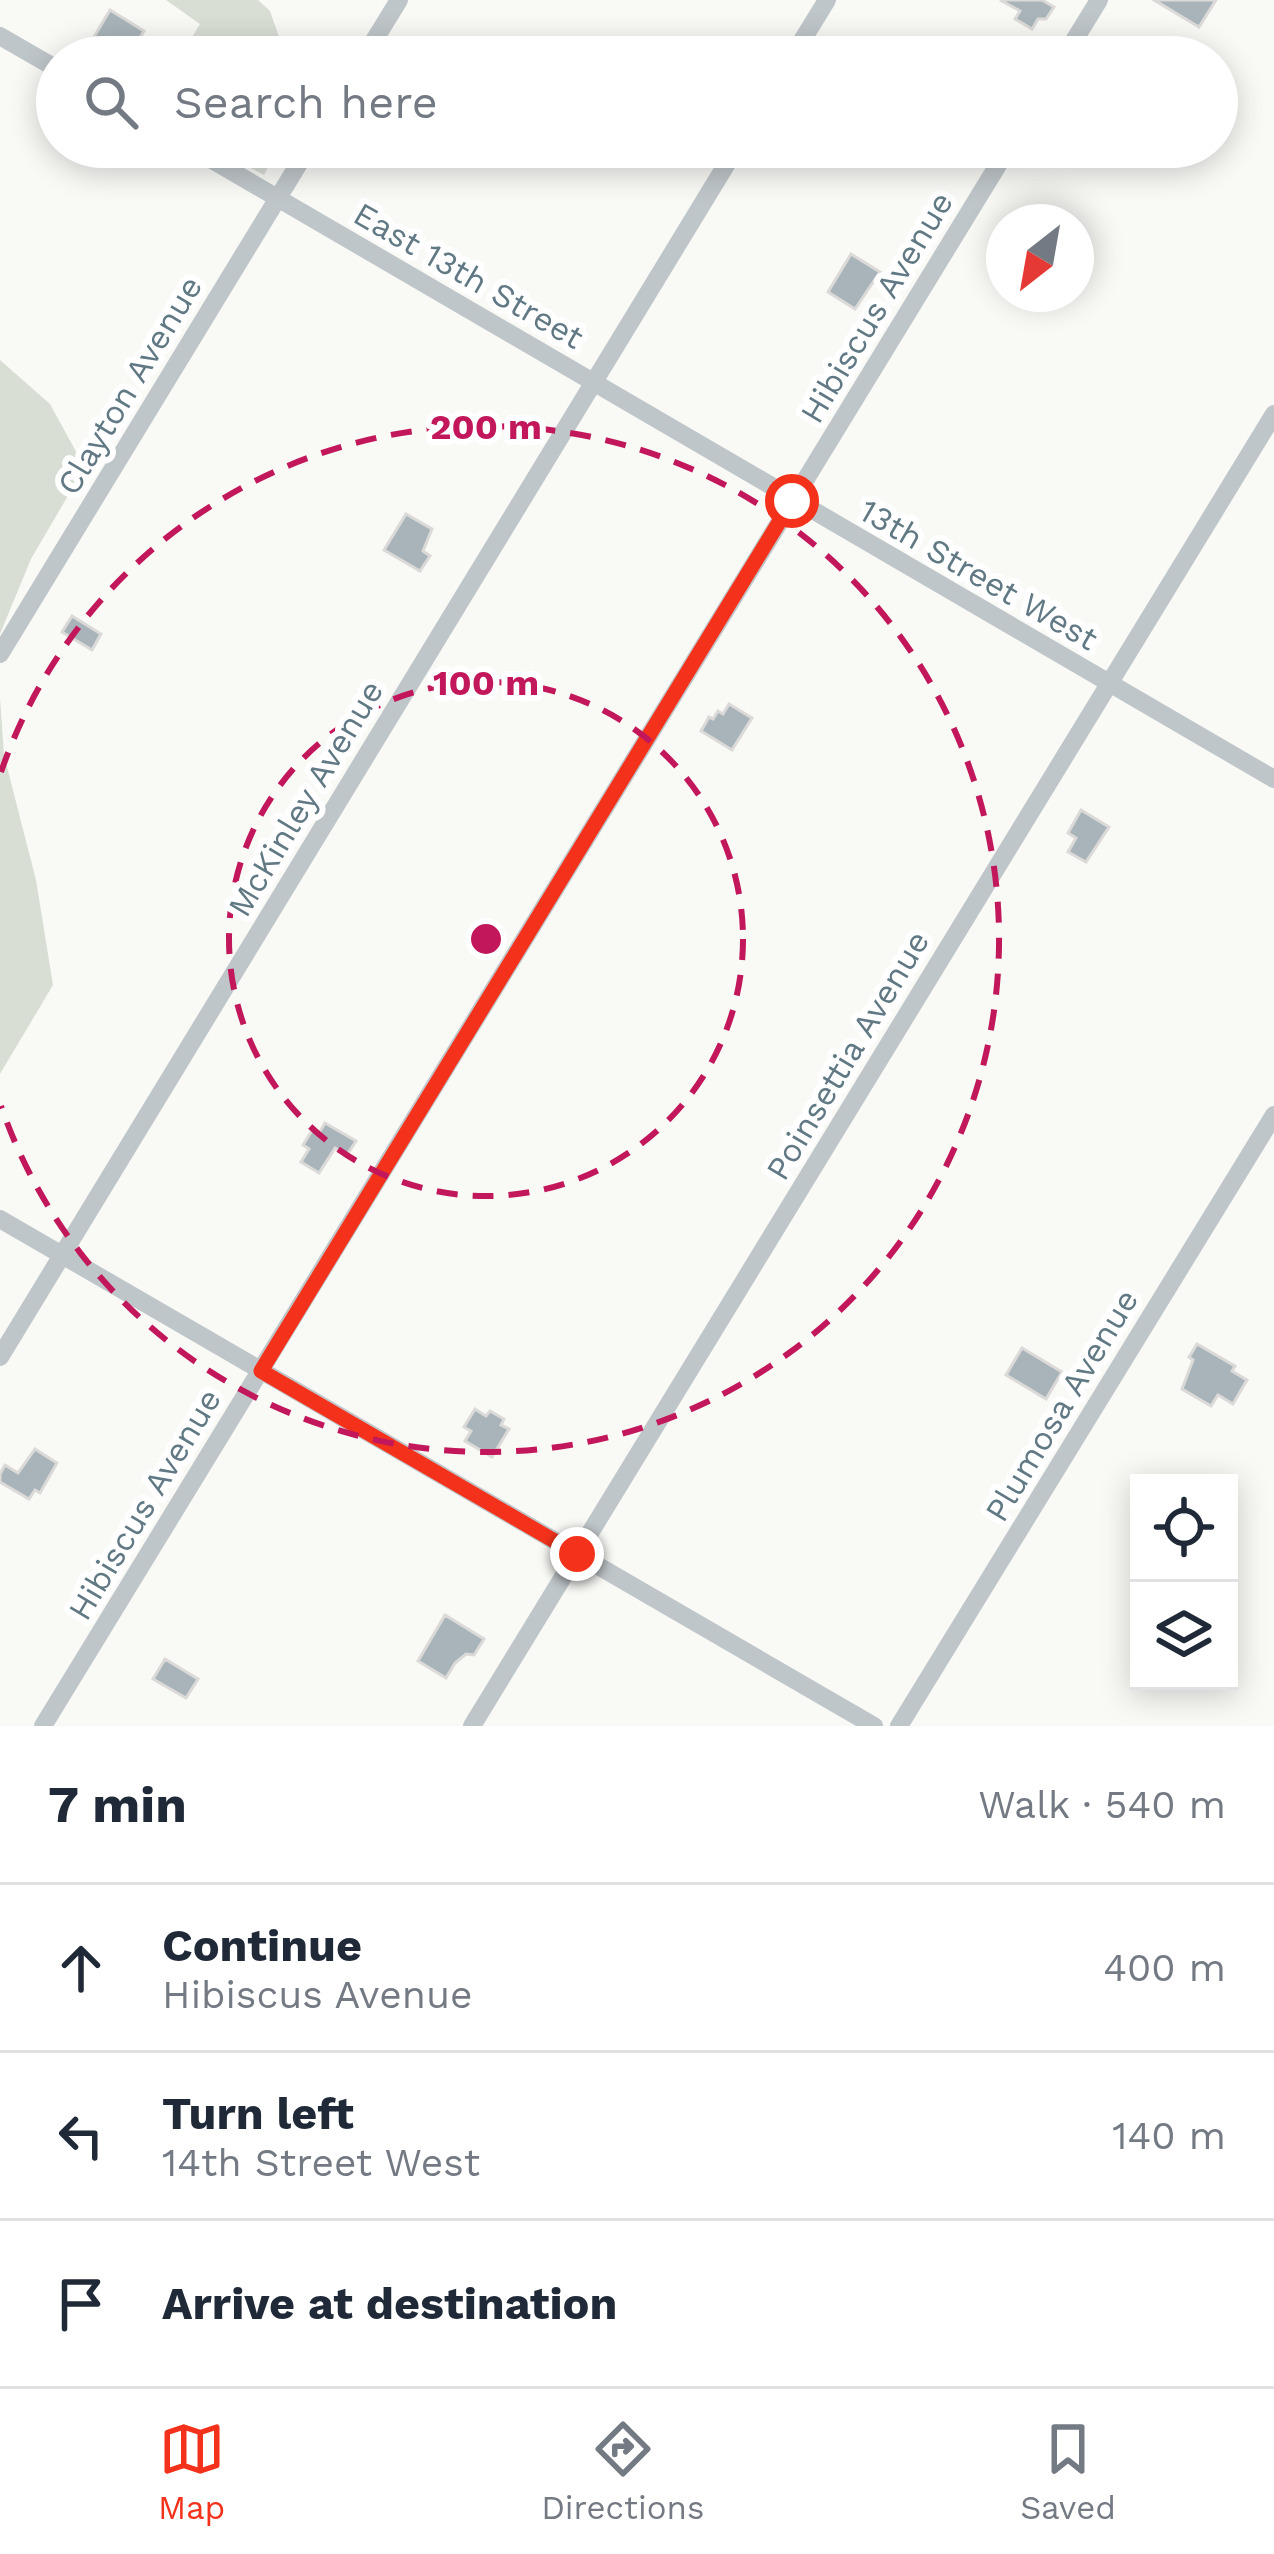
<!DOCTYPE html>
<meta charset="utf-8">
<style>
:root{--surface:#fff;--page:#f6f6f7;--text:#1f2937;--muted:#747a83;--line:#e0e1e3;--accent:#f4321b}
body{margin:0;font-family:"Work Sans",sans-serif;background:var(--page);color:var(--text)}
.controls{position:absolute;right:36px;bottom:36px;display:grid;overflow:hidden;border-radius:0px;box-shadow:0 6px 30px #0003}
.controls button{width:108px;height:108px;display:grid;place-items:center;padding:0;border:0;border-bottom:3px solid var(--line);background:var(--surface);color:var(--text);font:60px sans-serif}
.compass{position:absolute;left:986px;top:204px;width:108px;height:108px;border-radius:50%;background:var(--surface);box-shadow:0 6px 30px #0003;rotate:211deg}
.stop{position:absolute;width:36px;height:36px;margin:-27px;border:9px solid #f4321b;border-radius:50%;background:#fff}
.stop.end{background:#f4321b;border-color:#fff;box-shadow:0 3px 12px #0008}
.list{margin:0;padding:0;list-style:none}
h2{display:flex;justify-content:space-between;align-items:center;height:156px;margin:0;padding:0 48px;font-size:51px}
h2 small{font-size:39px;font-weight:400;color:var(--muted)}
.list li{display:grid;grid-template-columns:78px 1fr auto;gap:36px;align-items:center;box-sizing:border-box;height:168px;padding:0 48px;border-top:3px solid var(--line)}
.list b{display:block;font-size:45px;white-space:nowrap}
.list p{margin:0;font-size:39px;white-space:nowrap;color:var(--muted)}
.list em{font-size:39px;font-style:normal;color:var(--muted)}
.icon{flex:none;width:66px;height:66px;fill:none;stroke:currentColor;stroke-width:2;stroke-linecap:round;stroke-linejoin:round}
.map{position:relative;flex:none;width:1274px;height:1726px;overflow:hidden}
.search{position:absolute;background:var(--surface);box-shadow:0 6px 30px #0003;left:36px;right:36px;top:36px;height:132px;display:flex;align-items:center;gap:30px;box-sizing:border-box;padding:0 42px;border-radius:66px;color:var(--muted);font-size:45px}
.sheet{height:660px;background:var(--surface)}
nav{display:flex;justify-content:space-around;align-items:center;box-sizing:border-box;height:168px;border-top:3px solid var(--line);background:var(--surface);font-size:33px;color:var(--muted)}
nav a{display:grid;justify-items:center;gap:6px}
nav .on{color:var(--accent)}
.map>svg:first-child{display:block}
.green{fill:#d9ded5}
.building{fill:#a8b4b9;stroke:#dbdad8;stroke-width:3}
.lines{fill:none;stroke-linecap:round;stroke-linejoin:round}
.minor{stroke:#bfc6c9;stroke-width:18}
.route{stroke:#f4321b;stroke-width:15}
.ring{fill:none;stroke:#c2185b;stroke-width:6;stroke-dasharray:21 15}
.labels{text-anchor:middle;stroke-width:12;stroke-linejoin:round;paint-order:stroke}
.street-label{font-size:33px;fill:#617984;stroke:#fff}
.centre{fill:#c2185b;stroke:#fff;stroke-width:6}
.ring-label{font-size:36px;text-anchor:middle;font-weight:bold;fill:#c2185b;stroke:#fff;stroke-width:12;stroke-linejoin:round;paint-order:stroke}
</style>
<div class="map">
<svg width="1274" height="1726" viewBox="0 0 1274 1726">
<rect width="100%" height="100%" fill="#f9f9f6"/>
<path class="green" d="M166,0h92l12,11 16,46h-106l20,-33z
M210,147h68l-14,28z
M0,360l50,44 29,53 -3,25 -45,77 -31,75z
M0,698l4,57 32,125 17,105 -53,89z"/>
<path class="building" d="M1000,0h42l12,7 -8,12h-8l-6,10 -17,-10 5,-8z
M1154,0h62l-17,27z
M110,10l34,21 -16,26h-10l-18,-11 3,-4 -9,-5z
M851,254l29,18 -25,37 -27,-17z
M406,514l26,15 -9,22 7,5 -10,15 -36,-21z
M72,616l29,18 -9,16 -30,-18z
M729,704l23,14 -20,32 -31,-19 8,-14 4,2 5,-8 5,3z
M1081,810l28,17 -23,35 -18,-10 8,-14 -8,-5z
M325,1123l31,18 -9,14 -12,-7 -16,25 -18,-11 8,-13 -6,-4 10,-16 6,4z
M1197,1344l38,22 -3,5 15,9 -14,24 -15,-9 -7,11 -29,-17 11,-29 -4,-3z
M1022,1348l40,24 -16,27 -40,-24z
M475,1409l11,7 4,-5 14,8 -3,6 8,4 -17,28 -27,-16 6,-10 -7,-4z
M35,1449l22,14 -17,30 -5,-3 -6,9 -29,-17v-8l5,-9 13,8z
M445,1615l39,24 -10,16 -8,-1 -11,9 -9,15 -28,-17z
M165,1659l33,20 -12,19 -33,-19z"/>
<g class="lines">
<path class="minor" d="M0,36l57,33
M364,57l35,-57
M792,57l35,-57
M1064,57l35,-57
M190,147l1084,632
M0,654l309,-507
M0,1219l874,507
M0,1357l737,-1210
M43,1726l966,-1579
M472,1726l802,-1312
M899,1726l375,-611"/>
</g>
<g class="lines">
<path class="route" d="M577,1554l-316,-183 531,-870"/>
</g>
<g class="ring">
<circle cx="486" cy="939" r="257"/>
<path d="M1 772A513 513 0 1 1 1 1106"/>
</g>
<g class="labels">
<g class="street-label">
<text transform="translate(469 275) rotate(30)" y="12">East 13th Street</text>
<text transform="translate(876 307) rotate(-59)" y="12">Hibiscus Avenue</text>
<text transform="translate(129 385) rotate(-59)" y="12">Clayton Avenue</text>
<text transform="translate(979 574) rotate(30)" y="12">13th Street West</text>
<text transform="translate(305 798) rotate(-59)" y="12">McKinley Avenue</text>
<text transform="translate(847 1055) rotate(-59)" y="12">Poinsettia Avenue</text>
<text transform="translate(1061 1405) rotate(-59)" y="12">Plumosa Avenue</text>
<text transform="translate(144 1504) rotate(-59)" y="12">Hibiscus Avenue</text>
</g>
</g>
<circle cx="486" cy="939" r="18" class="centre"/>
<g class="ring-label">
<text x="486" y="439">200 m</text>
<text x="486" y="695">100 m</text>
</g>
</svg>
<div class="controls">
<button><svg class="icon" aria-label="locate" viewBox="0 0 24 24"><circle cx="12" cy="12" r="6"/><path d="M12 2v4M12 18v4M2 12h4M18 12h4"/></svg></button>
<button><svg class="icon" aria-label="layers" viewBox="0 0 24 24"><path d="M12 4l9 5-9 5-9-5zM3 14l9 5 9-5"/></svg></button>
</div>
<svg class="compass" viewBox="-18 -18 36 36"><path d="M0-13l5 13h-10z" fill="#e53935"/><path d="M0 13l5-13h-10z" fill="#747a83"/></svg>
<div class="stop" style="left:792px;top:501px"></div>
<div class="stop end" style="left:577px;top:1554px"></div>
<div class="search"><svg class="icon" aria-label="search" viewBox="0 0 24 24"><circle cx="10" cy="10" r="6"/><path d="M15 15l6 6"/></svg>Search here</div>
</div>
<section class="sheet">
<h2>7 min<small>Walk · 540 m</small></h2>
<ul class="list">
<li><svg class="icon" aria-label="ahead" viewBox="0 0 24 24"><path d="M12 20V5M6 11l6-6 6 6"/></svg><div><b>Continue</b><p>Hibiscus Avenue</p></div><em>400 m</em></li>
<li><svg class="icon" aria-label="left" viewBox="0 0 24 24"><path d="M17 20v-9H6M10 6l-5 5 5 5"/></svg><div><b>Turn left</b><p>14th Street West</p></div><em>140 m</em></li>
<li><svg class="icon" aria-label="arrive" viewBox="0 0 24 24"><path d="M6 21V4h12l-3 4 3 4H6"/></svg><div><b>Arrive at destination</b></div></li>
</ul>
</section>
<nav>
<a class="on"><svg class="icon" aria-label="map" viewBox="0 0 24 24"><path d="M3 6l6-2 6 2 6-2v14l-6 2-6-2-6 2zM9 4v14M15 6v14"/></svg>Map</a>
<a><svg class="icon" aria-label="directions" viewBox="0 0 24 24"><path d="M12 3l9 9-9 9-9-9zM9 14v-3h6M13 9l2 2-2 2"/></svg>Directions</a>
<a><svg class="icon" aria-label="saved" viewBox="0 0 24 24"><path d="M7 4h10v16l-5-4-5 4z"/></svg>Saved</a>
</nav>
